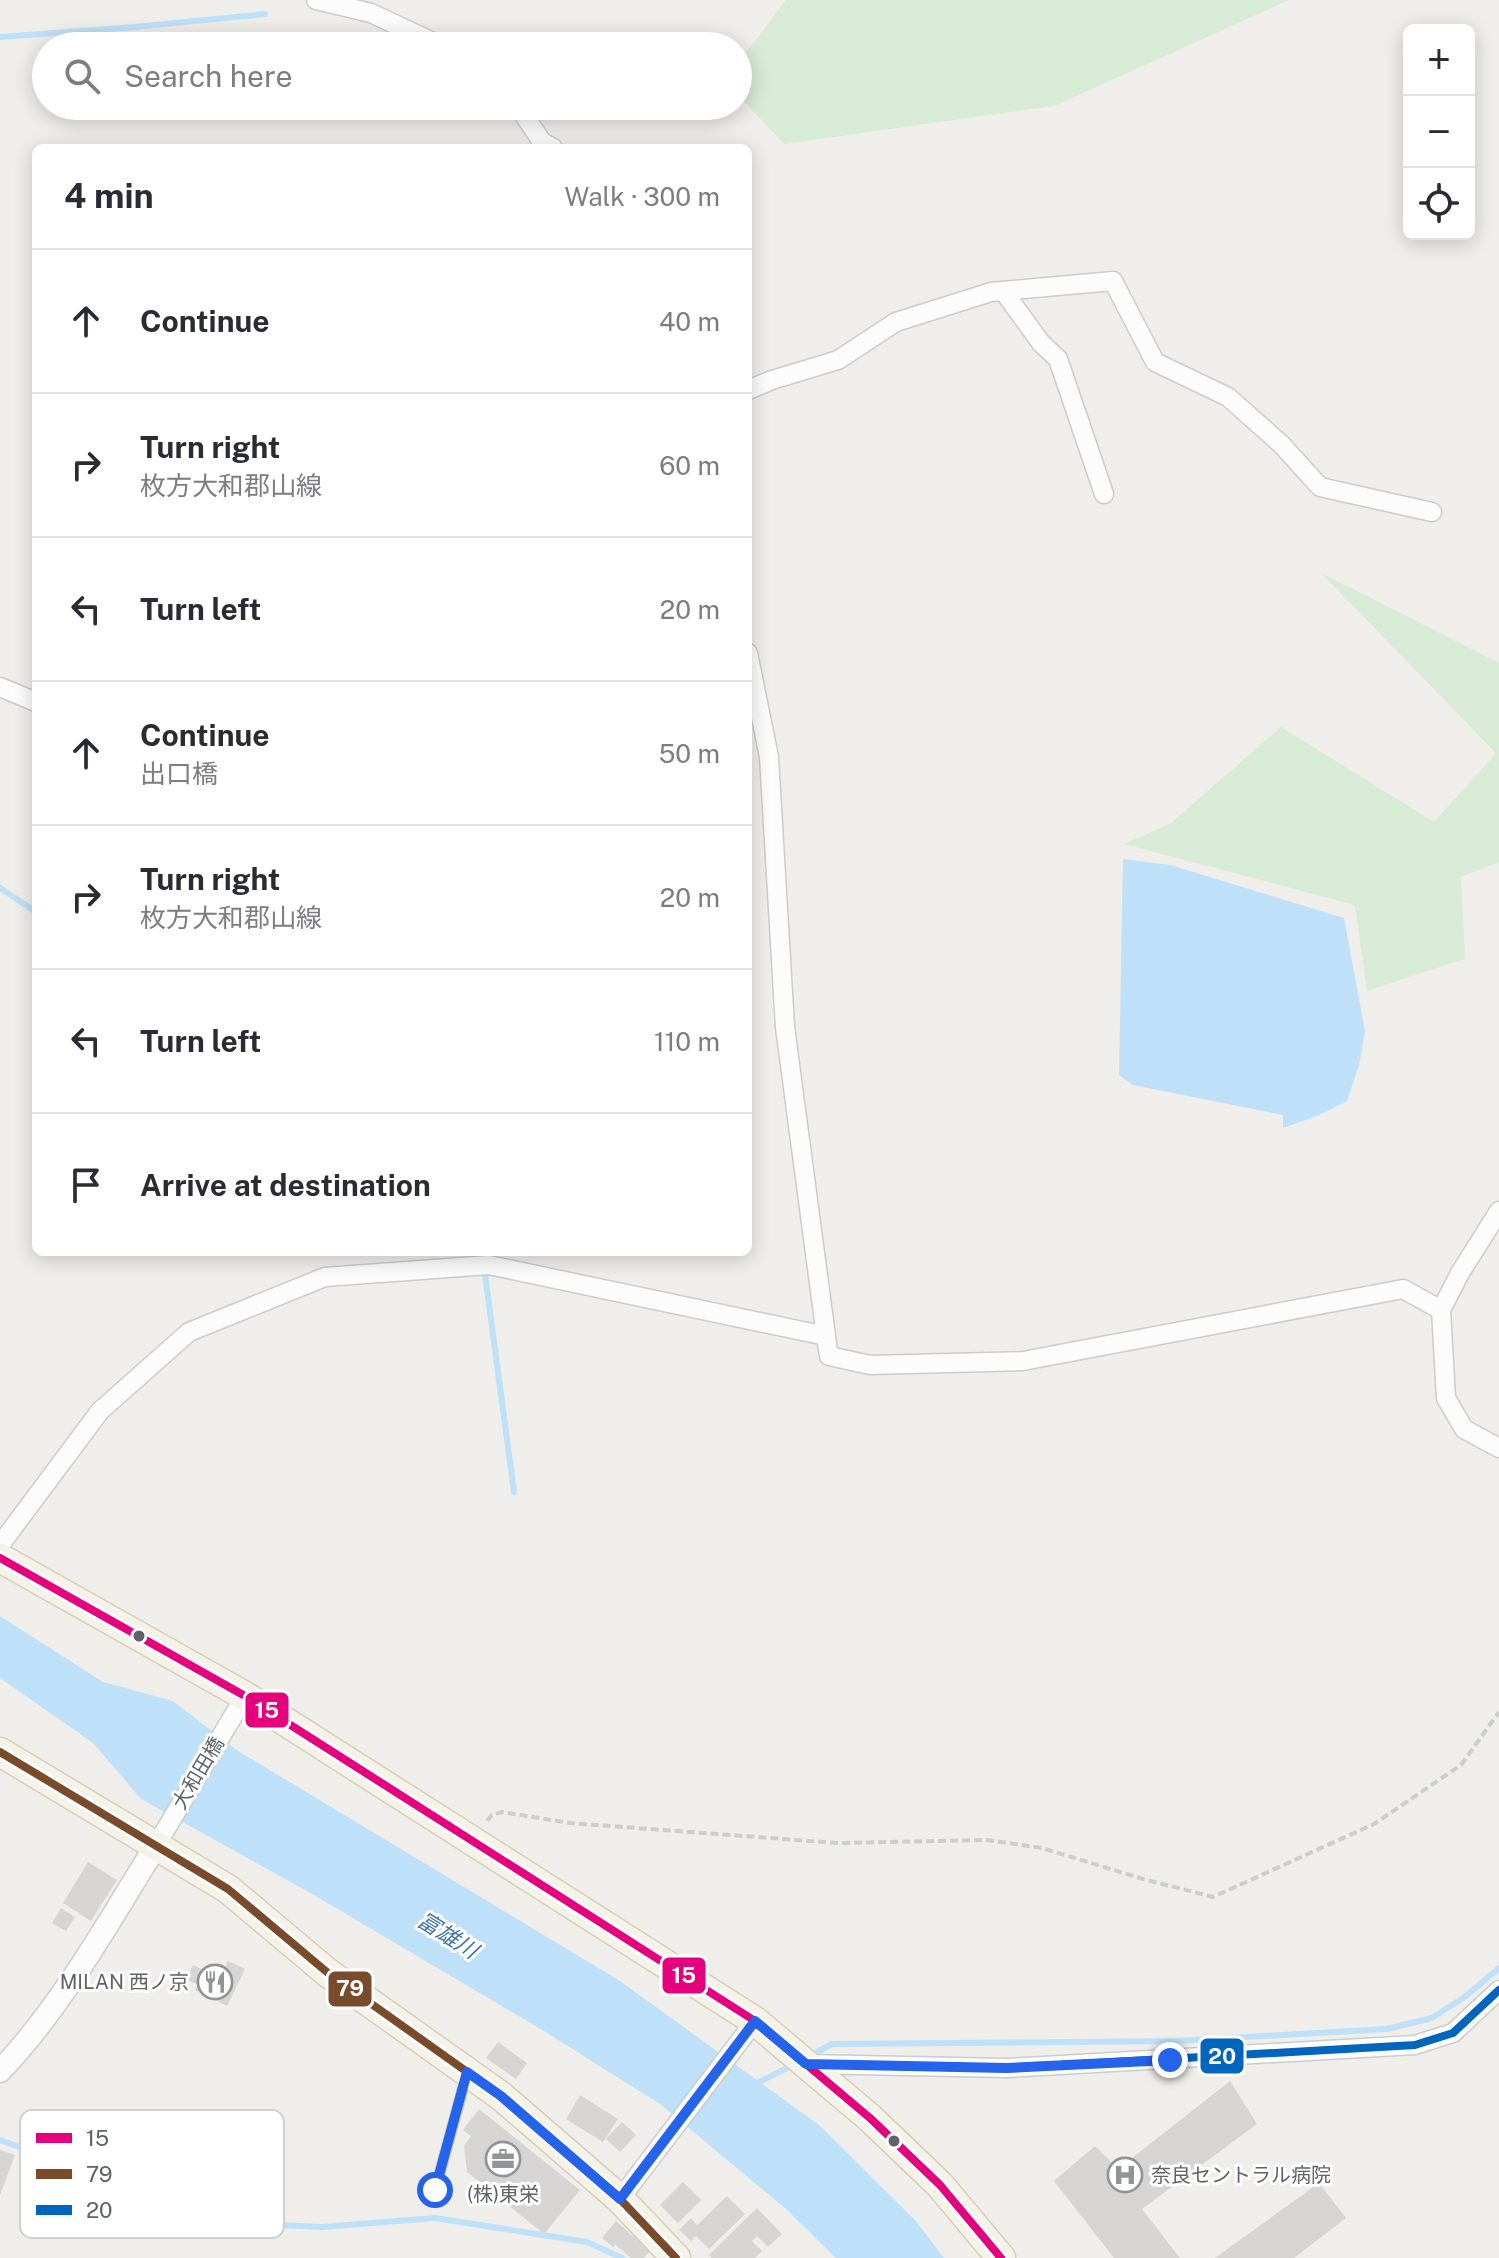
<!DOCTYPE html>
<meta charset="utf-8">
<style>
:root{--surface:#fff;--page:#f2f2f3;--text:#2b2b33;--muted:#7c7c81;--line:#e1e1e2}
body{margin:0;font-family:"Public Sans","Noto Sans JP",sans-serif;background:var(--page);color:var(--text)}
.controls{position:absolute;right:24px;top:24px;display:grid;overflow:hidden;border-radius:12px;box-shadow:0 4px 20px #0003}
.controls button{width:72px;height:72px;display:grid;place-items:center;padding:0;border:0;border-bottom:2px solid var(--line);background:var(--surface);color:var(--text);font:40px sans-serif}
.stop{position:absolute;width:24px;height:24px;margin:-18px;border:6px solid #2563eb;border-radius:50%;background:#fff}
.stop.end{background:#2563eb;border-color:#fff;box-shadow:0 2px 8px #0008}
.list{margin:0;padding:0;list-style:none}
h2{display:flex;justify-content:space-between;align-items:center;height:104px;margin:0;padding:0 32px;font-size:34px}
h2 small{font-size:26px;font-weight:400;color:var(--muted)}
.list li{display:grid;grid-template-columns:52px 1fr auto;gap:24px;align-items:center;box-sizing:border-box;height:144px;padding:0 32px;border-top:2px solid var(--line)}
.list b{display:block;font-size:30px;white-space:nowrap}
.list p{margin:0;font-size:26px;white-space:nowrap;color:var(--muted)}
.list em{font-size:26px;font-style:normal;color:var(--muted)}
.icon{flex:none;width:44px;height:44px;fill:none;stroke:currentColor;stroke-width:2;stroke-linecap:round;stroke-linejoin:round}
.map{position:relative;flex:none;width:1499px;height:2258px;overflow:hidden}
.search{position:absolute;background:var(--surface);box-shadow:0 4px 20px #0003;left:32px;top:32px;width:720px;height:88px;display:flex;align-items:center;gap:20px;box-sizing:border-box;padding:0 28px;border-radius:44px;color:var(--muted);font-size:30px}
.panel{position:absolute;background:var(--surface);box-shadow:0 4px 20px #0003;left:32px;top:144px;width:720px;height:1112px;border-radius:12px}
.map>svg:first-child{display:block}
.green{fill:#d8ebd6}
.water{fill:#bfe0f9}
.lines{fill:none;stroke-linecap:round;stroke-linejoin:round}
.stream{stroke:#bfe0f9;stroke-width:6}
.building{fill:#d6d5d3}
.service-casing{stroke:#cbcccc;stroke-width:12}
.minor-casing{stroke:#cbcccc;stroke-width:21}
.tertiary-casing{stroke:#cbcccc;stroke-width:25}
.primary-casing{stroke:#d7ceb8;stroke-width:31}
.path{stroke:#cacfcc;stroke-width:4;stroke-dasharray:8 4;stroke-linecap:butt}
.service{stroke:#fdfcfc;stroke-width:9}
.minor{stroke:#fdfcfc;stroke-width:18}
.tertiary{stroke:#fdfcfc;stroke-width:22}
.primary{stroke:#f4f2e9;stroke-width:28}
.bus-1-casing{stroke:#fff;stroke-width:14}
.bus-2-casing{stroke:#fff;stroke-width:14}
.bus-3-casing{stroke:#fff;stroke-width:14}
.bus-1{stroke:#e5007d;stroke-width:8}
.bus-2{stroke:#7a4b2a;stroke-width:8}
.bus-3{stroke:#0065bd;stroke-width:8}
.route{stroke:#2563eb;stroke-width:10}
.bus-dot{fill:#5f6368;stroke:#fff;stroke-width:3}
.labels{text-anchor:middle;stroke-width:6;stroke-linejoin:round;paint-order:stroke}
.street-label{font-size:20px;fill:#5f6368;stroke:#fff}
.poi-label{font-size:20px;fill:#5f6368;stroke:#fff;text-anchor:end}
.water-label{font-size:22px;font-style:italic;fill:#4174aa;stroke:#fff}
.key{fill:#fff;stroke:#cfd0d2;stroke-width:2}
.key-label{font-size:22px;fill:#5f6368}
.line-badge{stroke:#fff;stroke-width:3}
.badge-label{font-size:22px;text-anchor:middle;font-weight:bold;fill:#fff}
</style>
<div class="map">
<svg width="1499" height="2258" viewBox="0 0 1499 2258">
<rect width="100%" height="100%" fill="#efeeea"/>
<path class="green" d="M786,0h503l-235,106 -270,38 -46,-49v-32z
M1321,573l178,90v199l-38,15 4,82 -98,32 -12,-86 -231,-61 47,-21 110,-96 153,95 62,-69z"/>
<path class="water" d="M1123,859l47,6 174,53 21,113 -6,34 -12,36 -30,15 -34,12v-13l-150,-30 -14,-10z
M0,1616l103,66 70,19 62,48 385,232 199,144 96,95 29,38h-108l-50,-49 -126,-105 -116,-73 -230,-136 -173,-96 -48,-56 -93,-65z"/>
<g class="lines">
<path class="stream" d="M0,37l134,-10 131,-13
M0,888l36,24
M482,1252l32,240
M808,2057l24,-13 345,-3 210,-12 45,-11 34,-22 33,-28
M755,2084l40,-20
M0,2140l50,18 78,43 31,9 73,13 90,4 113,-9 152,24 35,16"/>
</g>
<path class="building" d="M88,1862l29,18 -26,41 -28,-18z
M61,1908l14,9 -9,14 -14,-8z
M228,1961l17,8 -18,37 -32,-16 3,-5 -12,-6 7,-14 27,13z
M498,2042l29,21 -11,16 -30,-21z
M1230,2081l27,43 -115,85 38,49h-66l-60,-77 41,-35 23,23z
M580,2095l38,24 -15,23 -37,-23z
M479,2109l101,81 -36,44 -77,-62 -3,-26 7,-10 -8,-6z
M622,2122l14,13 -16,17 -14,-13z
M0,2150l15,5 -15,40z
M683,2182l18,18 -23,23 -18,-18z
M1319,2183l27,35 -52,40h-79z
M727,2196l18,18 -36,35 -13,-13 -5,5 -12,-11 12,-12 6,7z
M757,2208l25,26 -14,13 -11,-11 -5,5 10,10 -7,7h-43l-3,-3z
M616,2221l34,30 -6,7h-13l-16,-14 -2,3 -11,-9z"/>
<g class="lines">
<g class="service-casing">
<path id="service" d="M435,2190l31,-113"/>
</g>
<g class="minor-casing">
<path id="minor" d="M316,0l55,13 70,33
M518,106l24,36 11,6
M1004,292l37,51 17,16 46,135
M748,390l24,-10 66,-20 58,-38 95,-30 122,-11 42,81 73,35 53,47 39,43 112,25
M748,653l21,104 16,270 41,309
M0,687l36,15
M1441,1310l19,-37 39,-62
M0,1545l100,-134 89,-79 136,-55 164,-12 337,71 3,20 41,9 153,-4 380,-72 38,21 5,88 18,31 35,19
M157,1844l88,-148
M806,2064l201,4 408,-23 38,-12 46,-43
M620,2199l135,-178"/>
</g>
<g class="tertiary-casing">
<path id="tertiary" d="M0,2071c63,-66 109,-150 157,-227"/>
</g>
<g class="primary-casing">
<path id="primary" d="M0,1558l245,138 510,325 115,97 70,67 61,73
M0,1752l228,137 100,84 173,123 119,103 56,59"/>
</g>
<path class="path" d="M487,1821l5,-6 10,-3 68,11 267,20 150,-3 55,8 101,31 70,18 161,-73 87,-59 38,-53"/>
<use href="#service" class="service"/>
<use href="#minor" class="minor"/>
<use href="#tertiary" class="tertiary"/>
<use href="#primary" class="primary"/>
<g class="bus-1-casing">
<path id="bus-1" d="M0,1558l245,138 510,325 115,97 70,67 61,73"/>
</g>
<g class="bus-2-casing">
<path id="bus-2" d="M0,1752l228,137 100,84 173,123 119,103 56,59"/>
</g>
<g class="bus-3-casing">
<path id="bus-3" d="M806,2064l201,4 408,-23 38,-12 46,-43"/>
</g>
<use href="#bus-1" class="bus-1"/>
<use href="#bus-2" class="bus-2"/>
<use href="#bus-3" class="bus-3"/>
</g>
<g class="lines">
<path class="route" d="M435,2190l32,-118 34,24 119,103 135,-178 51,43 201,4 163,-8"/>
</g>
<defs>
<g id="restaurant-ring" transform="scale(1.8)"><circle r="9.5" fill="#fff" stroke="#919496" stroke-width="1.5"/><path d="M-5-6h1v4h1v-4h1v4h1v-4h1v5L-1.5 .5V6h-2V.5L-5-1ZM5-6V6H3V1.5H1.5Q1.5-4 5-6Z" fill="#919496"/></g>
<g id="office-ring" transform="scale(1.8)"><circle r="9.5" fill="#fff" stroke="#919496" stroke-width="1.5"/><path d="M-6-3h4V-5.5h4V-3h4V5H-6ZM-1-4.5V-3h2v-1.5ZM-6 0V1H6V0Z" fill="#919496"/></g>
<g id="hospital-ring" transform="scale(1.8)"><circle r="9.5" fill="#fff" stroke="#919496" stroke-width="1.5"/><path d="M-5-5h3v3.5h4V-5h3V5h-3V1.5h-4V5h-3Z" fill="#919496"/></g>
</defs>
<g fill-rule="evenodd">
<use href="#restaurant-ring" x="215" y="1982"/>
<use href="#office-ring" x="503" y="2159"/>
<use href="#hospital-ring" x="1125" y="2175"/>
</g>
<g class="bus-dot">
<circle cx="139" cy="1636" r="7"/>
<circle cx="894" cy="2141" r="7"/>
</g>
<g class="labels">
<g class="street-label">
<text transform="translate(198 1773) rotate(-59)" y="7">大和田橋</text>
</g>
<g class="poi-label">
<text x="189" y="1989">MILAN 西ノ京</text>
<text x="1151" y="2182" text-anchor="start">奈良セントラル病院</text>
<text x="503" y="2201" text-anchor="middle">(株)東栄</text>
</g>
<g class="water-label">
<text transform="translate(448 1935) rotate(32)" y="8">富雄川</text>
</g>
</g>
<rect x="20" y="2110" width="264" height="128" rx="12" class="key"/>
<rect x="36" y="2133" width="36" height="10" fill="#e5007d"/>
<rect x="36" y="2169" width="36" height="10" fill="#7a4b2a"/>
<rect x="36" y="2205" width="36" height="10" fill="#0065bd"/>
<g class="key-label">
<text x="86" y="2146">15</text>
<text x="86" y="2182">79</text>
<text x="86" y="2218">20</text>
</g>
<g class="line-badge">
<rect x="244" y="1691" width="46" height="38" rx="8" fill="#e5007d"/>
<rect x="661" y="1956" width="46" height="39" rx="8" fill="#e5007d"/>
<rect x="327" y="1970" width="46" height="38" rx="8" fill="#7a4b2a"/>
<rect x="1199" y="2037" width="46" height="38" rx="8" fill="#0065bd"/>
</g>
<g class="badge-label">
<text x="267" y="1718">15</text>
<text x="684" y="1983">15</text>
<text x="350" y="1996">79</text>
<text x="1222" y="2064">20</text>
</g>
</svg>
<div class="controls">
<button>+</button>
<button>−</button>
<button><svg class="icon" aria-label="locate" viewBox="0 0 24 24"><circle cx="12" cy="12" r="6"/><path d="M12 2v4M12 18v4M2 12h4M18 12h4"/></svg></button>
</div>
<div class="stop" style="left:435px;top:2190px"></div>
<div class="stop end" style="left:1170px;top:2060px"></div>
<div class="search"><svg class="icon" aria-label="search" viewBox="0 0 24 24"><circle cx="10" cy="10" r="6"/><path d="M15 15l6 6"/></svg>Search here</div>
<section class="panel">
<h2>4 min<small>Walk · 300 m</small></h2>
<ul class="list">
<li><svg class="icon" aria-label="ahead" viewBox="0 0 24 24"><path d="M12 20V5M6 11l6-6 6 6"/></svg><div><b>Continue</b></div><em>40 m</em></li>
<li><svg class="icon" aria-label="right" viewBox="0 0 24 24"><path d="M7 20v-9h11M14 6l5 5-5 5"/></svg><div><b>Turn right</b><p>枚方大和郡山線</p></div><em>60 m</em></li>
<li><svg class="icon" aria-label="left" viewBox="0 0 24 24"><path d="M17 20v-9H6M10 6l-5 5 5 5"/></svg><div><b>Turn left</b></div><em>20 m</em></li>
<li><svg class="icon" aria-label="ahead" viewBox="0 0 24 24"><path d="M12 20V5M6 11l6-6 6 6"/></svg><div><b>Continue</b><p>出口橋</p></div><em>50 m</em></li>
<li><svg class="icon" aria-label="right" viewBox="0 0 24 24"><path d="M7 20v-9h11M14 6l5 5-5 5"/></svg><div><b>Turn right</b><p>枚方大和郡山線</p></div><em>20 m</em></li>
<li><svg class="icon" aria-label="left" viewBox="0 0 24 24"><path d="M17 20v-9H6M10 6l-5 5 5 5"/></svg><div><b>Turn left</b></div><em>110 m</em></li>
<li><svg class="icon" aria-label="arrive" viewBox="0 0 24 24"><path d="M6 21V4h12l-3 4 3 4H6"/></svg><div><b>Arrive at destination</b></div></li>
</ul>
</section>
</div>
